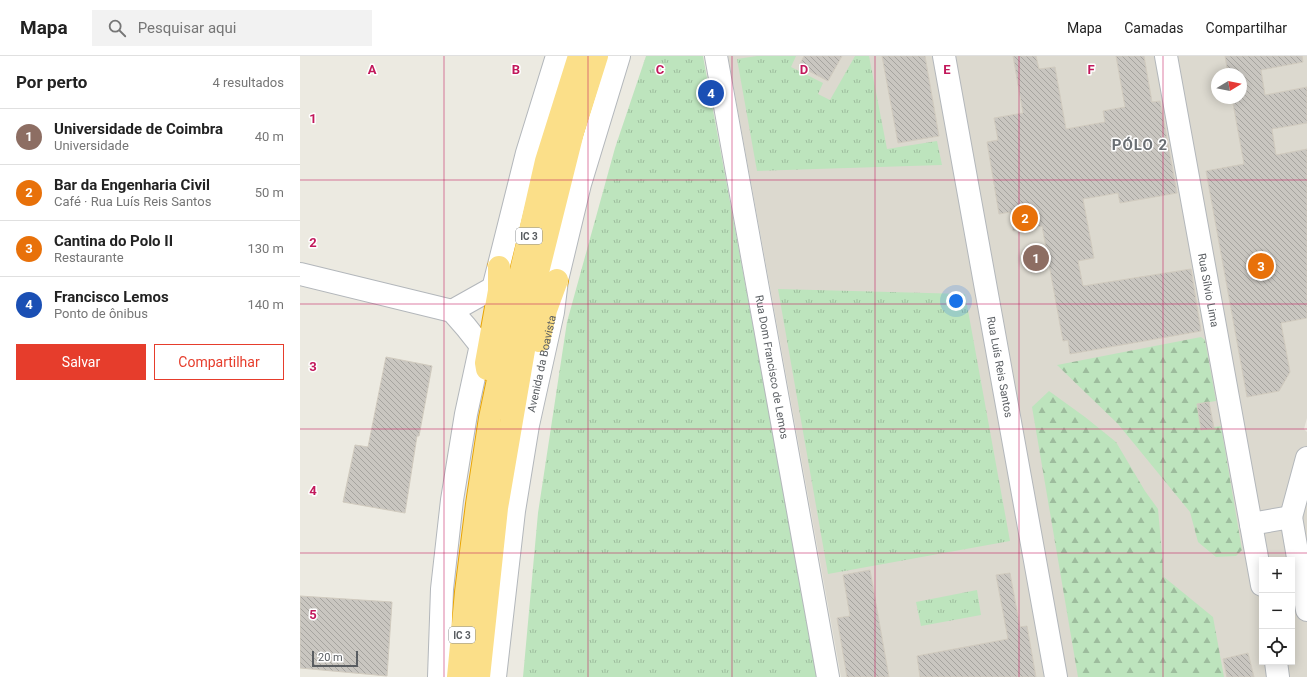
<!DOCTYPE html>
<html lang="pt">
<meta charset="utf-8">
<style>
:root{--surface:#fff;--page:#f2f2f2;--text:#222;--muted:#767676;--line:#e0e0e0;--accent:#e63d2c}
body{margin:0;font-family:Roboto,sans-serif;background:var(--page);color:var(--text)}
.controls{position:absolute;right:12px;bottom:12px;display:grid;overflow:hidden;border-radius:0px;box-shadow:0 2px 10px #0003}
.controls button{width:36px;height:36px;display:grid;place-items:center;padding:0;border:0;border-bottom:1px solid var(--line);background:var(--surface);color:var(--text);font:20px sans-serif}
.compass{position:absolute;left:911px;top:12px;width:36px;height:36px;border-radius:50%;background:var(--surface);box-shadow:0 2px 10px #0003;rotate:80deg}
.scale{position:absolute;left:12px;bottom:10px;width:46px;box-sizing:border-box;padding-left:4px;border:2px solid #595d61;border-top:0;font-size:11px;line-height:14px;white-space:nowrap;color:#595d61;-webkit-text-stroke:3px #fff;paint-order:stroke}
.you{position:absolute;left:656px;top:245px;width:14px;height:14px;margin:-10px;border:3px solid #fff;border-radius:50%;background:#1a73e8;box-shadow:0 0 0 6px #1a73e833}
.badge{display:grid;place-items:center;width:26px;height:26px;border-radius:50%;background:var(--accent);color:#fff;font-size:13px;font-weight:700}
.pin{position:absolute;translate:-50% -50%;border:2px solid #fff;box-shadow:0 1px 4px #0006}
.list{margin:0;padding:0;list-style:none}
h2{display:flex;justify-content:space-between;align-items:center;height:52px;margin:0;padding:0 16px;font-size:17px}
h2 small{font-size:13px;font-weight:400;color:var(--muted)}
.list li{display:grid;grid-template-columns:26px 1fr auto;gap:12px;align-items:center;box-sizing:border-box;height:56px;padding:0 16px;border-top:1px solid var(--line)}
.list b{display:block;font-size:15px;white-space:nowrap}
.list p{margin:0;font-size:13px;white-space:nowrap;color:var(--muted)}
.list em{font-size:13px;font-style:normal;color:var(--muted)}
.actions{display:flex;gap:8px;padding:12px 16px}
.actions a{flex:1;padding:9px 0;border:1px solid var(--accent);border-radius:0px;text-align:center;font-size:14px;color:var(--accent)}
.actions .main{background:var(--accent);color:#fff}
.icon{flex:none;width:22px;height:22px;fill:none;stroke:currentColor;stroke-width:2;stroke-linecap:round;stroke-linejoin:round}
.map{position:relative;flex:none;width:1007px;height:621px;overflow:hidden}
header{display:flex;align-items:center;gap:24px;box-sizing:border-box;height:56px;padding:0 20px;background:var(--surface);border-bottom:1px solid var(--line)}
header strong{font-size:19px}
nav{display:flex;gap:22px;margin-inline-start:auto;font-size:14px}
.search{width:280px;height:36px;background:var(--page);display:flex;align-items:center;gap:10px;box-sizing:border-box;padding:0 14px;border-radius:0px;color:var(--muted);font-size:15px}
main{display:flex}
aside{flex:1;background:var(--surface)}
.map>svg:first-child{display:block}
.education{fill:#dcd9cf;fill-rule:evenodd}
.grass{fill:url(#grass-tufts)}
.forest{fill:url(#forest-firs)}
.building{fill:url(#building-back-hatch);stroke:#d1cbbf}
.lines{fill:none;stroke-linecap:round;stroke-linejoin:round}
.minor-casing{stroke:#b3b7bb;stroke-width:24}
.highway-casing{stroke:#e9a403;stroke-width:24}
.minor{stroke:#fff;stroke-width:22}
.highway{stroke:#fbdf89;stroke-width:22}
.grid{fill:none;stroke:#c2185b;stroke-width:1;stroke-opacity:0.55}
.labels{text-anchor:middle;stroke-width:3;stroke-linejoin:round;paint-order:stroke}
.shield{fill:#fff;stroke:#8b8e90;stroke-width:1}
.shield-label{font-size:10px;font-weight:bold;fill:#595d61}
.street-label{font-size:11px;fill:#595d61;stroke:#fff}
.district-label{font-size:15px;font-weight:bold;letter-spacing:1px;fill:#6a6f73;stroke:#fff}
.grid-label{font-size:13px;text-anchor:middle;font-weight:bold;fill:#c2185b;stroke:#fff;stroke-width:3;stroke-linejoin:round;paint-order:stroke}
</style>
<header>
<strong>Mapa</strong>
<div class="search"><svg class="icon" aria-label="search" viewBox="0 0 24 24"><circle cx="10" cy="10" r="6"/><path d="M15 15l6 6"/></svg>Pesquisar aqui</div>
<nav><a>Mapa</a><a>Camadas</a><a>Compartilhar</a></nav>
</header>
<main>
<aside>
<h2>Por perto<small>4 resultados</small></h2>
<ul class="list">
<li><span class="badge" style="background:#8d6e63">1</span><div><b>Universidade de Coimbra</b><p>Universidade</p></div><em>40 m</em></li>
<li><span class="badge" style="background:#e8710a">2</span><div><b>Bar da Engenharia Civil</b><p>Café · Rua Luís Reis Santos</p></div><em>50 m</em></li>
<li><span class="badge" style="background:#e8710a">3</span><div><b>Cantina do Polo II</b><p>Restaurante</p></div><em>130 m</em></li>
<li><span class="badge" style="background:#1a4fb4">4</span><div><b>Francisco Lemos</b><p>Ponto de ônibus</p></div><em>140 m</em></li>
</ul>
<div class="actions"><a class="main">Salvar</a><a>Compartilhar</a></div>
</aside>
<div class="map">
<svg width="1007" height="621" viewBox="0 0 1007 621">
<defs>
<pattern id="grass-tufts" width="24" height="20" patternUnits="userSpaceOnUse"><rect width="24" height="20" fill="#bde4bd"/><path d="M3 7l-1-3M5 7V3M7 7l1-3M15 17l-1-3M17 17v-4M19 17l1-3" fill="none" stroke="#9dbc9d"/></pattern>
<pattern id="forest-firs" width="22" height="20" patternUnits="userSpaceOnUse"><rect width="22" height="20" fill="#bde4bd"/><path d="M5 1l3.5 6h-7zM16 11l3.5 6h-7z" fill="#9dbc9d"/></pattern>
<pattern id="building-back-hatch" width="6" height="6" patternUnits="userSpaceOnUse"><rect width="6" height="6" fill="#c9c6c0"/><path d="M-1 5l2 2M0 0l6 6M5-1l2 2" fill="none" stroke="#a6a49f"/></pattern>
</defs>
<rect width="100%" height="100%" fill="#eceae1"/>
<path class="education" d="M428,0h579v362l-3,11 3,3v245h-466zM917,18h24v24h-24zM962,504h30v102h-30z"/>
<path class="grass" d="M346,0h57l115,621h-295l15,-164 29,-191 48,-174z
M457,0h39l-5,11 32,16 -5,11 12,6 25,-44h14l18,93 50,-8 5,24 -185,6 -20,-112z
M478,233l187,5 45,247 -182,33z
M677,534l4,25 -60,11 -5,-24z"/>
<path class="forest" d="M901,281l4,3 11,61 -19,3 4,25 20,-3 21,124 -6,6 -20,1 -18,-15 -8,-30 -72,-88 -61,-59z
M749,335l36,26 31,25 29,49 13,18 6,68 49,40 11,60h-146l-46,-270z"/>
<path class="building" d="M504,0h38l-14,25 -29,-15z
M582,0h43l14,80 -41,7z
M713,0h23l3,13 16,-2 11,62 39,-7 -2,-11 22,-4 -9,-51h28l8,46 8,-1 17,92 -57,10 -2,-10 -35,6 11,59 -16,3 5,25 108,-17 10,62 -131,23 -2,-14 -5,1 -21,-115 -29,5 -3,-19 -11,2 -12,-72 11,-2 -4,-22 29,-5z
M925,0h77l1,6 -42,8 4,25 42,-8v36l-35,6 4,26 31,-6v169l-26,5 9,49 -11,19 -32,6 -41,-226 38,-7 -12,-66h9v-24h-13z
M86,301l46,9 -13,70h-2l-12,77 -62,-11 12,-57 13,2z
M909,346l5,26 -13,2 -4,-26z
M570,514l19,107h-42l-10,-59 13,-2 -7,-41z
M710,517l10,54 7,-1 9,51h-116l-3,-21 91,-17 -12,-64z
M0,540l92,6 -5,74 -87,-8z
M948,597l6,24h-27l-4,-18z"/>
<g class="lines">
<g class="minor-casing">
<g id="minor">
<path id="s1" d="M416,0l112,621"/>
<path id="s2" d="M644,0l112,621"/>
<path id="s3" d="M866,0l96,529"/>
<path d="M0,218l152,37 14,16 15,19"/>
<path d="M194,229l33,-132 30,-97"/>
<path d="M152,255l41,-23"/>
<path d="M991,461l16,-59"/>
<path d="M951,468l40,-7 16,93"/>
<path d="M976,606l2,15"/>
<path d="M139,621l3,-88 10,-89 14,-86 16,-74"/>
<path id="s4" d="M195,621l19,-166 14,-86 25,-113 4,-32 23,-96 39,-128"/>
</g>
</g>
<g class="highway-casing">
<path id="highway" d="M239,285l7,-31 11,-30
M187,313l-1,-6 13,-72v-24
M158,621l8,-85 11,-88 13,-86 30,-143 26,-114 33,-105
M179,621l18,-169 39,-228 37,-148 24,-76"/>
</g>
<use href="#minor" class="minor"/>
<use href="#highway" class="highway"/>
</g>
<path class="grid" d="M144,0v621M288,0v621M432,0v621M575,0v621M719,0v621M863,0v621M0,124h1007M0,248h1007M0,373h1007M0,497h1007"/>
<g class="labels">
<g class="shield">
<rect x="216" y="172" width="26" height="16" rx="3"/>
<rect x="149" y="571" width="26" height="16" rx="3"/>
</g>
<g class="shield-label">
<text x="229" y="184">IC 3</text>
<text x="162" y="583">IC 3</text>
</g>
<g class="street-label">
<text dy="4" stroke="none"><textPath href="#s3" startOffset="238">Rua Sílvio Lima</textPath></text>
<text dy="4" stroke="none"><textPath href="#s4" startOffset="317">Avenida da Boavista</textPath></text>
<text dy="4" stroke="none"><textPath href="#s1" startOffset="316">Rua Dom Francisco de Lemos</textPath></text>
<text dy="4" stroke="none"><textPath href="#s2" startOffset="316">Rua Luís Reis Santos</textPath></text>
</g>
<g class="district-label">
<text x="840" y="94">PÓLO 2</text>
</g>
</g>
<g class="grid-label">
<text x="72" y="18">A</text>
<text x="216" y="18">B</text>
<text x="360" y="18">C</text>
<text x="504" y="18">D</text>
<text x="647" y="18">E</text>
<text x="791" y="18">F</text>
<text x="13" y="67">1</text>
<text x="13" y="191">2</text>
<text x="13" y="315">3</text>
<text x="13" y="439">4</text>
<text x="13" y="563">5</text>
</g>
</svg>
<div class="controls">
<button>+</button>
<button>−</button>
<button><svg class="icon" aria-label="locate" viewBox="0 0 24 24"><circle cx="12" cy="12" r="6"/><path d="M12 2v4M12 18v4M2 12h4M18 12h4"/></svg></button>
</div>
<svg class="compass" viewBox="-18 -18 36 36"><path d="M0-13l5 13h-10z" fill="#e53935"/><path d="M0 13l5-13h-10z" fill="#767676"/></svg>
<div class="scale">20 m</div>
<div class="you"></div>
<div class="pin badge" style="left:736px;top:202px;background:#8d6e63">1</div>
<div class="pin badge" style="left:725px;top:162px;background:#e8710a">2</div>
<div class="pin badge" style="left:961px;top:210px;background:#e8710a">3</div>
<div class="pin badge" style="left:411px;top:37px;background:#1a4fb4">4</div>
</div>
</main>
